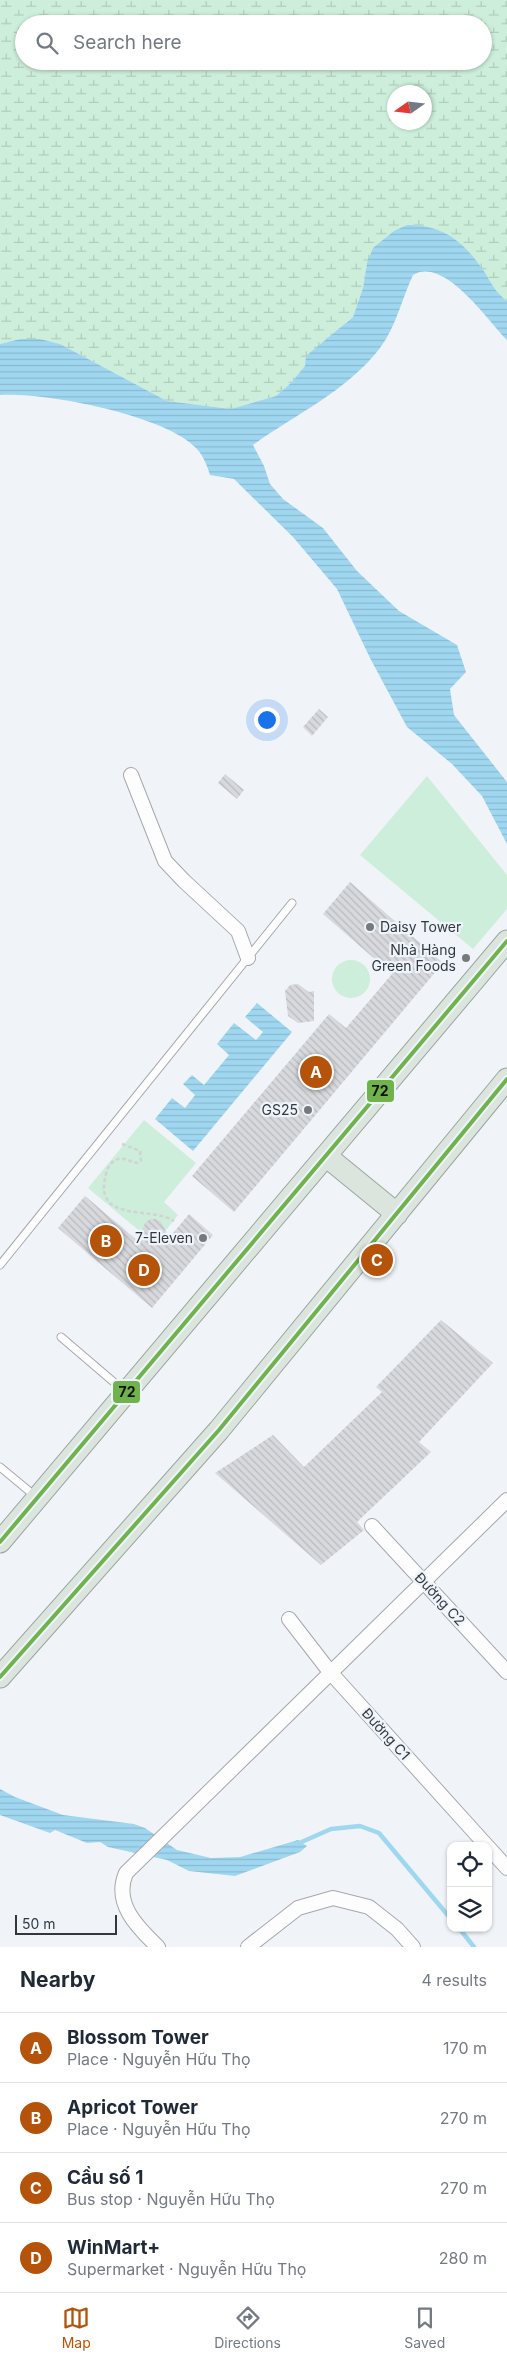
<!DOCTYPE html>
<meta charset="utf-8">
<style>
:root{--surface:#fff;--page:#f6f6f7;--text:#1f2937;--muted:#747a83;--line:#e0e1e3;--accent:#b45309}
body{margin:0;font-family:Inter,sans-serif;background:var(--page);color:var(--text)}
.controls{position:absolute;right:15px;bottom:15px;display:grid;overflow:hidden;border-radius:10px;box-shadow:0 1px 4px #0004}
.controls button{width:45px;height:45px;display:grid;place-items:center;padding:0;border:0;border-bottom:1px solid var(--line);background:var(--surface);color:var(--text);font:25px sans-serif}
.compass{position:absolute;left:387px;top:85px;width:45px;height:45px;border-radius:50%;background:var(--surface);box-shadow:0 1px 4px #0004;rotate:256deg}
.scale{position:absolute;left:15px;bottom:12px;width:102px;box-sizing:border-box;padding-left:5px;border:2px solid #35383a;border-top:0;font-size:14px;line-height:18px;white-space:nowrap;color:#35383a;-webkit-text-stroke:4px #edf4fb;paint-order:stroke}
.you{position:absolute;left:266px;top:719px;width:18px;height:18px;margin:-12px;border:4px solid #fff;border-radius:50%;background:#1a73e8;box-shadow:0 0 0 8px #1a73e833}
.badge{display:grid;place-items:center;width:32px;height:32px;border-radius:50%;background:var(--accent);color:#fff;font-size:16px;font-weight:700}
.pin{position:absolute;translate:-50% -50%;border:2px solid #fff;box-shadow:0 1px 5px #0006}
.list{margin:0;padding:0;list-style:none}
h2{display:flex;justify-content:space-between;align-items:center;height:65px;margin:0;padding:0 20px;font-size:21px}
h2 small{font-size:16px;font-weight:400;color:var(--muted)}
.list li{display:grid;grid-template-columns:32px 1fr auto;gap:15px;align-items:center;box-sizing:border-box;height:70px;padding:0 20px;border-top:1px solid var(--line)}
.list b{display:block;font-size:19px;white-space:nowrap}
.list p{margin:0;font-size:16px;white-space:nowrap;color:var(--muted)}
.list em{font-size:16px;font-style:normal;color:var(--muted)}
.icon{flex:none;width:28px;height:28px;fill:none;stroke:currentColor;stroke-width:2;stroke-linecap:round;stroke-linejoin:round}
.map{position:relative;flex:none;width:507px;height:1947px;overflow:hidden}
.search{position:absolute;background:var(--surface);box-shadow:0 1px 4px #0004;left:15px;right:15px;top:15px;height:55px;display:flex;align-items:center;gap:12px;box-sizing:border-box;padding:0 18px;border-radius:28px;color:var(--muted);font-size:19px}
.sheet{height:345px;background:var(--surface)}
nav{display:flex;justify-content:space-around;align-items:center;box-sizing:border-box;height:70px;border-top:1px solid var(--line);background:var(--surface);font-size:14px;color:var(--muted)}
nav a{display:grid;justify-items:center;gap:2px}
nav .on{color:var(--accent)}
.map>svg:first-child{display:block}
.wetland{fill:url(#wetland-marsh);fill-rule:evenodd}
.park{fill:#cceeda}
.water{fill:url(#water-rules)}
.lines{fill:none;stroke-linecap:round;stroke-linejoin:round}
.stream{stroke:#a0d7f0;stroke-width:4.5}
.building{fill:url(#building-back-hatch)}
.lane-casing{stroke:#a5a8ab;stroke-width:9}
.street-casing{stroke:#a5a8ab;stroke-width:16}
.primary-casing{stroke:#99a69e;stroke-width:23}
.path{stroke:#d1d3d4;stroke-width:2.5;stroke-dasharray:4 2.5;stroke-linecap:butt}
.lane{stroke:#fdfdfe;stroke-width:7}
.street{stroke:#fdfdfe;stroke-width:14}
.primary{stroke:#dce4de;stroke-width:21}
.bus-1-casing{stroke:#edf4fb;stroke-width:8}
.bus-1{stroke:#70b24b;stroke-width:4}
.poi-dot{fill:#767a7c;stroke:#edf4fb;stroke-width:2}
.labels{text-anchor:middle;stroke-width:4.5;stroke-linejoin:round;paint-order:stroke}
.poi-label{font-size:14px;fill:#35383a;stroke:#edf4fb;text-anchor:end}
.street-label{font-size:14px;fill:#35383a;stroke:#edf4fb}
.line-badge{stroke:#edf4fb;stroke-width:2}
.pale-badge-label{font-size:14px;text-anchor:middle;font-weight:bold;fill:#111}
</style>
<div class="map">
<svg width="507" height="1947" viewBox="0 0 507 1947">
<defs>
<pattern id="wetland-marsh" width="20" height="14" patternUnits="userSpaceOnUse" patternTransform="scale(1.25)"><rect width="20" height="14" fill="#cceeda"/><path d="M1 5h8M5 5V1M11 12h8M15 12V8" fill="none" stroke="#b0cdbc"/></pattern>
<pattern id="water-rules" width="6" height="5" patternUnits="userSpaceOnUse" patternTransform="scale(1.25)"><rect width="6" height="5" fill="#a0d7f0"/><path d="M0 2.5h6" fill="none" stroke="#8ab9cf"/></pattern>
<pattern id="building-back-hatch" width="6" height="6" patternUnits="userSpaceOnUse" patternTransform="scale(1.25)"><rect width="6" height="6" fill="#d8d9dc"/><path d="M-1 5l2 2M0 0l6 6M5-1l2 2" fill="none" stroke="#babbbe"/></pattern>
</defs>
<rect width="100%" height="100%" fill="#f0f4f8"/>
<path class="wetland" d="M0,0h507v301l-14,-11 -99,-59 -9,8 -18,24 -4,25 -10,29 -6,4 -56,62 -15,13 -45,13 -64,-8 -107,-57 -21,-5h-19l-20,5zM24,24h459v37h-459zM394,92h30v30h-30z"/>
<path class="park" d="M427,776l80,99v34l-34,40 -113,-94z
M332 979a19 19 0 1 1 38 0a19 19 0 1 1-38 0Z
M144,1120l52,43 -32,39 14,13 -23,29 -67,-56z"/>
<path class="water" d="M407,225c34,0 54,14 74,42 11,15 10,21 26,34v39c-19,-19 -63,-84 -94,-65 -11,23 -17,52 -33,73 -33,43 -84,66 -127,97l11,21 6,18 13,15 40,29 34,43 42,40 58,34 9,27 -16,17 4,26 53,67v62l-25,-48 -30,-32 -45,-37 -37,-69 -33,-69 -44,-52 -59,-58 -24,-4c-3,-10 -7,-20 -14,-27 -31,-33 -151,-56 -196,-53v-51l20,-5h20l20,5 107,57 64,8 45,-13 15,-13 14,-17 1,-10 47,-39 10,-29 4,-25 6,-15 21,-17z
M257,1003l35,29 -99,119 -38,-32 17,-21 13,10 10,-13 -12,-11 9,-9 12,10 25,-30 -12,-11 17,-21 22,17 7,-8 -18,-15z
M0,1789l15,8 48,18 71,9 11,4 32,22 34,8 29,-1 58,-17 9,6 -7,6 -65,24 -46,-5 -22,-11 -59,-13 -8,-5 -13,1 -32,-13 -5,3 -50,-18z"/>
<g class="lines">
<path class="stream" d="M297,1844l34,-15 29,-3 19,7 72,86
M459,1928l15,19"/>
</g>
<path class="building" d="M319,709l9,8 -16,19 -9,-9z
M225,774l19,16 -7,9 -19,-16z
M350,882l93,81 -209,249 -42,-36 137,-162 17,14 46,-54 -69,-60z
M298,984l11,8 5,-1v30l-16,2 -10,-7 -3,-25 5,-6z
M85,1196l53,45 7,-18 5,-4h6l5,3 8,16 20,-24 24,21 -61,73 -94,-80z
M441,1320l52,43 -74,79 12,10 -74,70 7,8 -43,35 -106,-92 58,-38 31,32 78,-75 -6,-5z"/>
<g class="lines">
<g class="lane-casing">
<path id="lane" d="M0,1265l292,-362
M61,1337l62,53
M0,1467l35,29"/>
</g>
<g class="street-casing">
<path id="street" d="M131,775l34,86 19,20 54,50 10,27
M372,1526l135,146
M289,1619l41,53 157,174
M488,1847l19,21
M158,1947c-21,-20 -45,-44 -32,-74l381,-373
M248,1947l50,-39 35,-10 36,9 28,22 16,18"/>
</g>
<g class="primary-casing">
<path id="primary" d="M326,1156l71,58
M0,1542l507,-601
M0,1677l219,-247 288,-351"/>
</g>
<path class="path" d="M122,1144l18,7 1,10 -4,2 -16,-5c-9,2 -13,8 -15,16 -14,50 47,32 68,47"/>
<use href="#lane" class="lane"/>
<use href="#street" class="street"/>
<use href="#primary" class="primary"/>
<g class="bus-1-casing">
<path id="bus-1" d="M0,1542l507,-601
M0,1677l219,-247 288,-351"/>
</g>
<use href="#bus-1" class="bus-1"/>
</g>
<g class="poi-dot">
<circle cx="370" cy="927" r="5"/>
<circle cx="466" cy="958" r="5"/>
<circle cx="308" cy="1110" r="5"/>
<circle cx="203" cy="1238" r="5"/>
</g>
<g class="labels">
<g class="poi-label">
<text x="380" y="932" text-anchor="start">Daisy Tower</text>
<text x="456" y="955">Nhà Hàng<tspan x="456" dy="16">Green Foods</tspan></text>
<text x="298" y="1115">GS25</text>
<text x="193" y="1243">7-Eleven</text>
</g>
<g class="street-label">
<text transform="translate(440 1599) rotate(47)" y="5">Đường C2</text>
<text transform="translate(386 1734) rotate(48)" y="5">Đường C1</text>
</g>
</g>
<g class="line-badge">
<rect x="366" y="1079" width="29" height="24" rx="5" fill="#70b24b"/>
<rect x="112" y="1380" width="29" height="24" rx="5" fill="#70b24b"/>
</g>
<g class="pale-badge-label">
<text x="380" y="1096">72</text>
<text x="127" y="1397">72</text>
</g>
</svg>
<div class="controls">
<button><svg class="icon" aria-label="locate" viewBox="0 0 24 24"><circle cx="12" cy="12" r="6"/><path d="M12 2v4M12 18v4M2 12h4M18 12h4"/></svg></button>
<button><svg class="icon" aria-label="layers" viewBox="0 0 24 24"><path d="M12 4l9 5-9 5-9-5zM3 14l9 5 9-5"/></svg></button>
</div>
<svg class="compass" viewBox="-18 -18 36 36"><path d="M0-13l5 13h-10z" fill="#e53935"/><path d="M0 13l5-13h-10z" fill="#747a83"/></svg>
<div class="scale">50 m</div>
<div class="you"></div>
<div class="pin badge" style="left:316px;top:1072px">A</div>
<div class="pin badge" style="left:106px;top:1241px">B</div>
<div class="pin badge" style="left:377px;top:1260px">C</div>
<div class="pin badge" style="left:144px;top:1270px">D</div>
<div class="search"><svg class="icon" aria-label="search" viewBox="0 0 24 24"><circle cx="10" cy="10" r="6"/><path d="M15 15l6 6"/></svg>Search here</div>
</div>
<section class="sheet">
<h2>Nearby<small>4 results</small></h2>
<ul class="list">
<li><span class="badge">A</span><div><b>Blossom Tower</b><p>Place · Nguyễn Hữu Thọ</p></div><em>170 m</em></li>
<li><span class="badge">B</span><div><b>Apricot Tower</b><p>Place · Nguyễn Hữu Thọ</p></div><em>270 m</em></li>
<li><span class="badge">C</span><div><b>Cầu số 1</b><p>Bus stop · Nguyễn Hữu Thọ</p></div><em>270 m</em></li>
<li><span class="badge">D</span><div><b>WinMart+</b><p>Supermarket · Nguyễn Hữu Thọ</p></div><em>280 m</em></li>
</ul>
</section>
<nav>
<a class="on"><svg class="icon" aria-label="map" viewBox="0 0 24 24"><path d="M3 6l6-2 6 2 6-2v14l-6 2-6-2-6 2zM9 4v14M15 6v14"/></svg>Map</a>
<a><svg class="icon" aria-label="directions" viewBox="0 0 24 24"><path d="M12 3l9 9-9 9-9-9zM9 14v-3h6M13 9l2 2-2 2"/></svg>Directions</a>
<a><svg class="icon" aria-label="saved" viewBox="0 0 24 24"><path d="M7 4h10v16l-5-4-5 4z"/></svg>Saved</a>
</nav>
